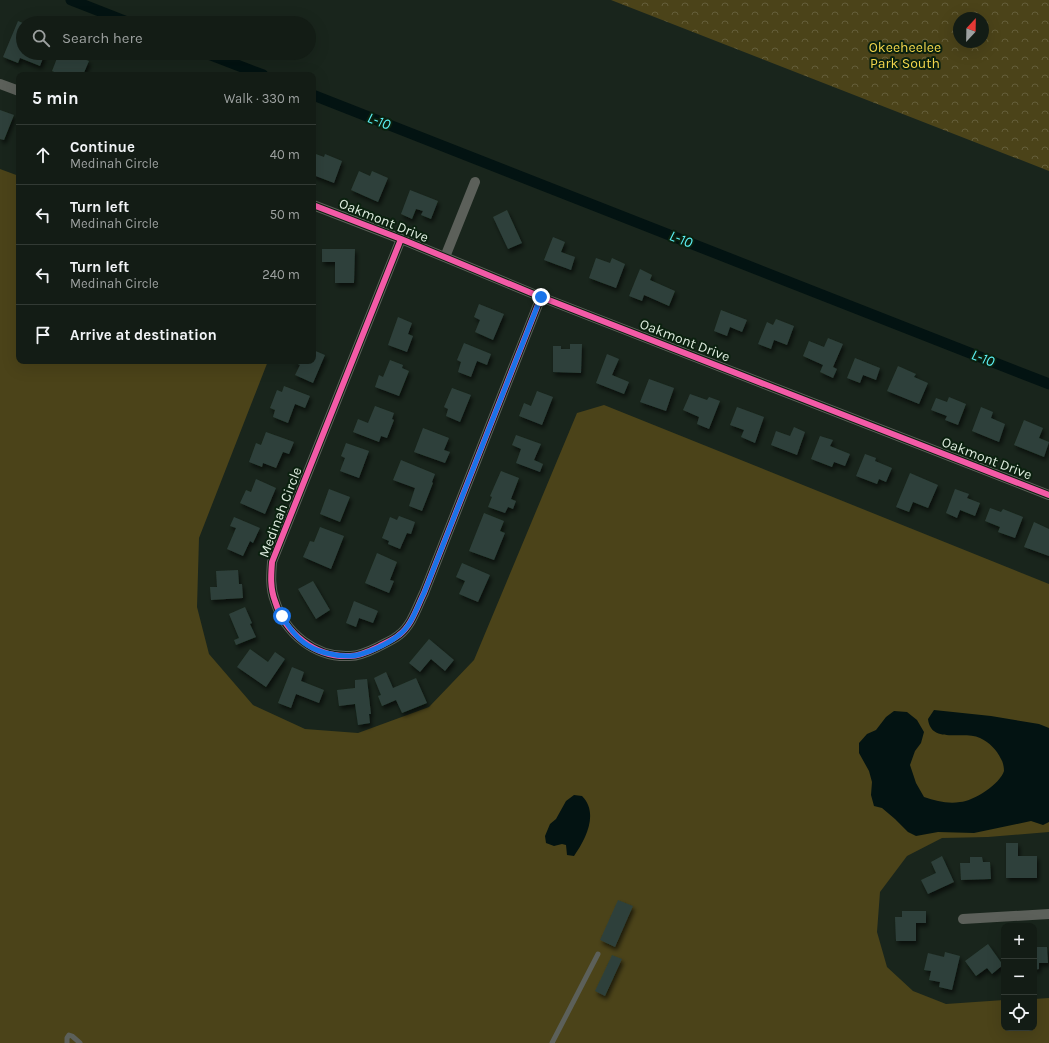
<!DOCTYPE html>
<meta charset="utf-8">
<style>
:root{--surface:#131c15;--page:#1c251e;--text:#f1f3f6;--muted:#9da1a0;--line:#323a34}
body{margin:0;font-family:Karla,sans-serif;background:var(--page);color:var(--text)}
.controls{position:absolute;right:12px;bottom:12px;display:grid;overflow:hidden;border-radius:8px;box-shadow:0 4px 16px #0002}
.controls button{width:36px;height:36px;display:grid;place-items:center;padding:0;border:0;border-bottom:1px solid var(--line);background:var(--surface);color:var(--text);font:20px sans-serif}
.compass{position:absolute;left:953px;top:12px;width:36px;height:36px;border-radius:50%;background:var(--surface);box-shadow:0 4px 16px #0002;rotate:22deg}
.stop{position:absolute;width:12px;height:12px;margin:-9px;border:3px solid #1a73e8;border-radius:50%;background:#fff}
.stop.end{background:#1a73e8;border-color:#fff;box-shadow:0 1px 4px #0008}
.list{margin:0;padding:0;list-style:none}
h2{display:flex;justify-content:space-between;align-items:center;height:52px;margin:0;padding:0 16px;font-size:17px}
h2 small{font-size:13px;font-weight:400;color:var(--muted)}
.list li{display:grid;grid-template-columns:26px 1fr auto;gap:12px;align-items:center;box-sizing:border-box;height:60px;padding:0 16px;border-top:1px solid var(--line)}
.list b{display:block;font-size:15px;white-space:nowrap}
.list p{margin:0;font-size:13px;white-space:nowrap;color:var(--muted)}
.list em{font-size:13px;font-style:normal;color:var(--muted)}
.icon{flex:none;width:22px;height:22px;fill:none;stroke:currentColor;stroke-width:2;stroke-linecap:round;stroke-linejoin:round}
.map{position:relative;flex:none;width:1049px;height:1043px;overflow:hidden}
.search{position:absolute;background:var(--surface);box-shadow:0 4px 16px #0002;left:16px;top:16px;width:300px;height:44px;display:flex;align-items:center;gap:10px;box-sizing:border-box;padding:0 14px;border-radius:22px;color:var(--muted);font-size:15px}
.panel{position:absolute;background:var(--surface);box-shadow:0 4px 16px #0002;left:16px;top:72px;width:300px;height:292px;border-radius:8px}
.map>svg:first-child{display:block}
.green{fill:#4b4319}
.park{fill:url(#park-crowns);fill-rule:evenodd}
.water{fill:#031312}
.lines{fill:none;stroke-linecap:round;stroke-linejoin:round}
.canal{stroke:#031312;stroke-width:11}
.building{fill:#2e413a;filter:url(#shadow)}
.service{stroke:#5c605a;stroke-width:5}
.minor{stroke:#5c605a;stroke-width:10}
.cycleway-casing{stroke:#0b210f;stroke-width:8}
.cycleway{stroke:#f35aa7;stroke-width:6}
.route{stroke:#1a73e8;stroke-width:5}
.labels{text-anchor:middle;stroke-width:4;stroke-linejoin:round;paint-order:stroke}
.park-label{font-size:14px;fill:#f3d64c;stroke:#0b210f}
.street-label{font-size:14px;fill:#deecdf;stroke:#0b210f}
.water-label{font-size:15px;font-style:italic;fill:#5cf0f5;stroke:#0b210f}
</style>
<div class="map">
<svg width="1049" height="1043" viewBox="0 0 1049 1043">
<defs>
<pattern id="park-crowns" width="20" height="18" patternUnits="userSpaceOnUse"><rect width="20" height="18" fill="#4b4319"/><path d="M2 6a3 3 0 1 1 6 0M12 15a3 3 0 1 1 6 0" fill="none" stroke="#645e3a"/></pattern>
<filter id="shadow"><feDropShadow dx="2" dy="3.5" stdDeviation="2" flood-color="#0009"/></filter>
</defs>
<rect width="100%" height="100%" fill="#19251c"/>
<path class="green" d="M0,169l19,7v185h249l-69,177 -2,69 12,47 44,51 52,24 53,4 71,-26 45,-47 103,-247 27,-8 445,179v248l-61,5 -46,1 -35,18 -27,36 -3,40 10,35 26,24 33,13 58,-4v28h30v-29l15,-1v45h-1049z"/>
<path class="park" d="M611,0h438v171zM959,18h24v24h-24z"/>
<path class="water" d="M934,710l57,6 48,8 10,4v94l-6,3 -12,-4 -57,12 -36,-1 -22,4 -8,-4 -13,-13 -13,-11 -8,-2 -3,-11 1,-13 -3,-11 -10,-18v-10l8,-9 9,-4 10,-13 8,-6 13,1 10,8 7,12 -3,11 -6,8 -5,14 6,18 8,14c12,4 24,7 36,5 14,-1 40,-18 44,-31 0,-4 -1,-9 -3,-12 -4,-9 -12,-17 -21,-21 -17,-8 -49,7 -52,-19z
M574,795l8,1c17,17 4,43 -8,60l-7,-1 -1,-10 -4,-1 -8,2 -8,-3 -1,-7 5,-12 6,-5 10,-18z"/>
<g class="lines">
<path class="canal" d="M71,0l59,23
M206,53l57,22
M313,95l736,289"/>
</g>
<path class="building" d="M18,21l5,2v30h22l-5,13 -20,-8 -2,5 -15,-6z
M59,53h9l21,8 -6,14h-22l-9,-4z
M0,110l14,5 -10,25 -4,-1z
M313,153l11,4 1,-3 17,7 -8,22 -21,-8z
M359,171l11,5 2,-5 16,7 -10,24 -27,-12z
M410,190l28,11 -7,18 -10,-4 2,-4 -7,-2 -4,10 -11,-5z
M507,210l15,33 -14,6 -15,-32z
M553,237l12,5 -4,10 14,5 -4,13 -27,-10z
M322,249h33l-1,34h-19v-21h-13z
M596,258l14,5 2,-5 13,6 -9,24 -27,-10z
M640,269l12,6 -2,5 25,11 -6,15 -25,-11 -2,6 -13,-5z
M479,304l25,10 -11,26 -18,-8 5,-12 -6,-3z
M721,310l26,10 -5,12 -12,-5 -3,9 -13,-5z
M398,317l14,6 -4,11 5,2 -6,16 -19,-7z
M776,319l18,7 -7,19 -13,-5 -3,9 -13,-5 9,-22 6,3z
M828,338l15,6 -10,23 4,2 -4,9 -13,-6 3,-7 -20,-9 6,-15 15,6z
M464,343l27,11 -4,11 -10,-4 -6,16 -13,-5 3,-10 -4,-2z
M570,344h12l-1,29 -28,-1v-26h8v3h9z
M313,350l12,5 -12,28 -18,-8 5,-10 -9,-4h22z
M607,354l12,5 -7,16 17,7 -5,12 -28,-11z
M855,358l25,10 -4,12 -13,-5 -3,8 -13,-5z
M390,360l13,5 -1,3 7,3 -10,25 -24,-9 4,-12 4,2z
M898,366l18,8 -2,3 14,6 -9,21 -32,-13z
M649,379l25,9 -8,23 -26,-9z
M284,386l26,10 -5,12 -10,-4 -7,19 -15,-6 2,-7 -5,-2 7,-18 5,2z
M452,388l19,7 -11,27 -14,-6 2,-7 -4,-2z
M537,391l16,6 -11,28 -23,-9 5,-13 7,3z
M690,394l17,6 2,-3 11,4 -11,28 -12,-5 2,-7 -16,-7z
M949,397l17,7 -8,21 -13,-5 2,-4 -16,-6 5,-12 11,4z
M375,406l19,7 -2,6 2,1 -7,18 -6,-2 -2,6 -26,-10 5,-13 10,4z
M737,407l27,10 -9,26 -14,-6 3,-7 -14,-5z
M981,407l12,5 -2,6 14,6 -6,18 -27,-11z
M1024,420l19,8 -4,10 10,4 -5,15 -30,-12z
M794,427l11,5 -8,23 -26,-10 5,-14 14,5z
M423,428l26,10 -5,12 6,2 -5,11 -31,-11z
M266,432l28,10 -5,12 -6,-2 -7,16 -13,-5 -1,4 -13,-5 7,-19 5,2z
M516,435l25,9 -7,16 9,4 -3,8 -24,-9 5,-14 -9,-4z
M820,436l13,4 -3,6 20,8 -5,12 -11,-4 -2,5 -21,-8z
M346,443l23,8 -10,27 -19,-7 5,-13 -4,-2z
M865,454l11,4 -1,3 17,7 -6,14 -7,-3 -2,5 -21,-8z
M401,460l34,14 -3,8 1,1 -11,28 -13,-5 6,-18 -22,-8z
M501,471l18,7 -8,21 5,2 -3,8 -5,-2 -3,6 -17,-6 4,-10 -2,-1z
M910,473l28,12 -10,23 -15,-6 -4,10 -13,-5z
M256,479l20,9 -11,26 -25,-11 6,-13 5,2z
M329,489l21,8 -10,25 -20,-8z
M955,489l14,5 -2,4 13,5 -5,13 -15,-6 -3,8 -11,-5z
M990,508l11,4 2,-3 20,8 -8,21 -17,-6 2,-5 -15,-6z
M484,513l20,8 -4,10 5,2 -11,27 -25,-9z
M399,516l16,6 -4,12 -4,-1 -7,16 -12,-5 1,-3 -7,-3 8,-21 7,3z
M234,517l26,11 -7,15 -3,-2 -7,15 -16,-7 9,-21 -6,-2z
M1034,522l15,7v27l-25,-9z
M320,527l24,9 -13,33 -28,-12 7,-16 4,1z
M377,553l20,9 -7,18 4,1 -5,12 -24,-10z
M462,563l28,12 -12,27 -19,-8 6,-13 -9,-4z
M238,570l1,14h3l1,14 -32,2 -1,-13h7l-1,-16z
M313,581l17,29 -14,9 -18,-30z
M354,601l24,10 -5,12 -14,-5 -3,9 -10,-4z
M245,607l7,16 -2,1 6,13 -20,8 -2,-5 5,-2 -10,-24z
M429,639l25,21 -9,11 -14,-12 -11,13 -11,-9z
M250,649l18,13 7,-10 10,7 -19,28 -29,-20z
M292,667l12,5 -3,9 23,9 -5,13 -23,-9 -5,14 -13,-5z
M386,672l7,16 23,-10 11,25 -25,10 -6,-13 -14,6 -4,-10 3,-1 -7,-17z
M367,679l4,35h-2l1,9 -12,2 -3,-21 -16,2 -2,-16 18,-2v-8z
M1006,843h12v13h19v22h-31z
M942,856l12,26 -26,12 -7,-14 15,-7 -5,-11z
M970,857h12l1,5h7l1,17 -30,1 -1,-17h10z
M618,900l15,6 -18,41 -15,-7z
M902,911h24v12h-10v18h-20l-1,-24h7z
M988,944l15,21 -11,9 -5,-6 -11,8 -11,-15z
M1034,947h13l1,16h-9v6l-5,1z
M945,952l15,4 -8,34 -13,-3 1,-5 -11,-2 2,-9 -7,-1 4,-17 16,4z
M612,955l10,4 -17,37 -10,-5z"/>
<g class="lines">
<path class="service" d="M67,1043v-5l2,-3 3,1 8,7
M552,1043l46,-89"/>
<path class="minor" d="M0,84l19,7
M313,205l88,34 140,58 508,198
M401,239l-129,323c-1,13 -2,26 3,39 10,32 40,57 75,55 9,0 20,-5 28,-9 7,-4 15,-7 21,-12 13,-10 18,-28 25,-42l117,-296
M445,257l30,-75
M963,919l86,-5"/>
<g class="cycleway-casing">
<path id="cycleway" d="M313,205l88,34 140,58 508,198
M401,239l-129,323c-1,13 -2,26 3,39 10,32 40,57 75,55 9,0 20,-5 28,-9 7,-4 15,-7 21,-12 13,-10 18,-28 25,-42l117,-296"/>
</g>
<use href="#cycleway" class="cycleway"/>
</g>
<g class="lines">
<path class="route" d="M282,616c6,10 12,19 21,26 12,10 31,14 46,14 14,0 39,-12 50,-21 13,-10 18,-28 25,-42l117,-296"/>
</g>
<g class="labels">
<g class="park-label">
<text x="905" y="52">Okeeheelee<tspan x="905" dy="16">Park South</tspan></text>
</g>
<g class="street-label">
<text transform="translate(384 220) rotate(22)" y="5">Oakmont Drive</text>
<text transform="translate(685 340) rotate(21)" y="5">Oakmont Drive</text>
<text transform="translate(987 458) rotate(21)" y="5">Oakmont Drive</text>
<text transform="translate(280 512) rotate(-69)" y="5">Medinah Circle</text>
</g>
<g class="water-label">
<text transform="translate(379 121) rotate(21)" y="5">L-10</text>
<text transform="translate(681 239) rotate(21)" y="5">L-10</text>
<text transform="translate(983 358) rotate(21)" y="5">L-10</text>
</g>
</g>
</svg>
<div class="controls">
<button>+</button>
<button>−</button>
<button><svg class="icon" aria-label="locate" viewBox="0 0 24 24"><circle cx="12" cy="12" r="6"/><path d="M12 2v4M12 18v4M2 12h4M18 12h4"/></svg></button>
</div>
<svg class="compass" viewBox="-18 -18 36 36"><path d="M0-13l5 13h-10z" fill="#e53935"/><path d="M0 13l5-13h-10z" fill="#9da1a0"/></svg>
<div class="stop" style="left:282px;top:616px"></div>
<div class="stop end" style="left:541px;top:297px"></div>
<div class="search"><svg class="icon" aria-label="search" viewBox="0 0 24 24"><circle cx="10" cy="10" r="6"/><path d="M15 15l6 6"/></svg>Search here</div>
<section class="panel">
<h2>5 min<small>Walk · 330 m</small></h2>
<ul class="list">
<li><svg class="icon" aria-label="ahead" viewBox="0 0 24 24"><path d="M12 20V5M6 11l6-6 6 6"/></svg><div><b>Continue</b><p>Medinah Circle</p></div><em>40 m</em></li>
<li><svg class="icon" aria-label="left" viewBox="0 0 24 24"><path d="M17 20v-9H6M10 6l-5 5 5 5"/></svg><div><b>Turn left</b><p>Medinah Circle</p></div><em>50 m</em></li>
<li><svg class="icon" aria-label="left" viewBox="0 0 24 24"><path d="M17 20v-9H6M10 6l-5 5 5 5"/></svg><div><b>Turn left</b><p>Medinah Circle</p></div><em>240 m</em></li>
<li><svg class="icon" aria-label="arrive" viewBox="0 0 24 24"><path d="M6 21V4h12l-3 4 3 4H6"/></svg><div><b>Arrive at destination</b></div></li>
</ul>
</section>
</div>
